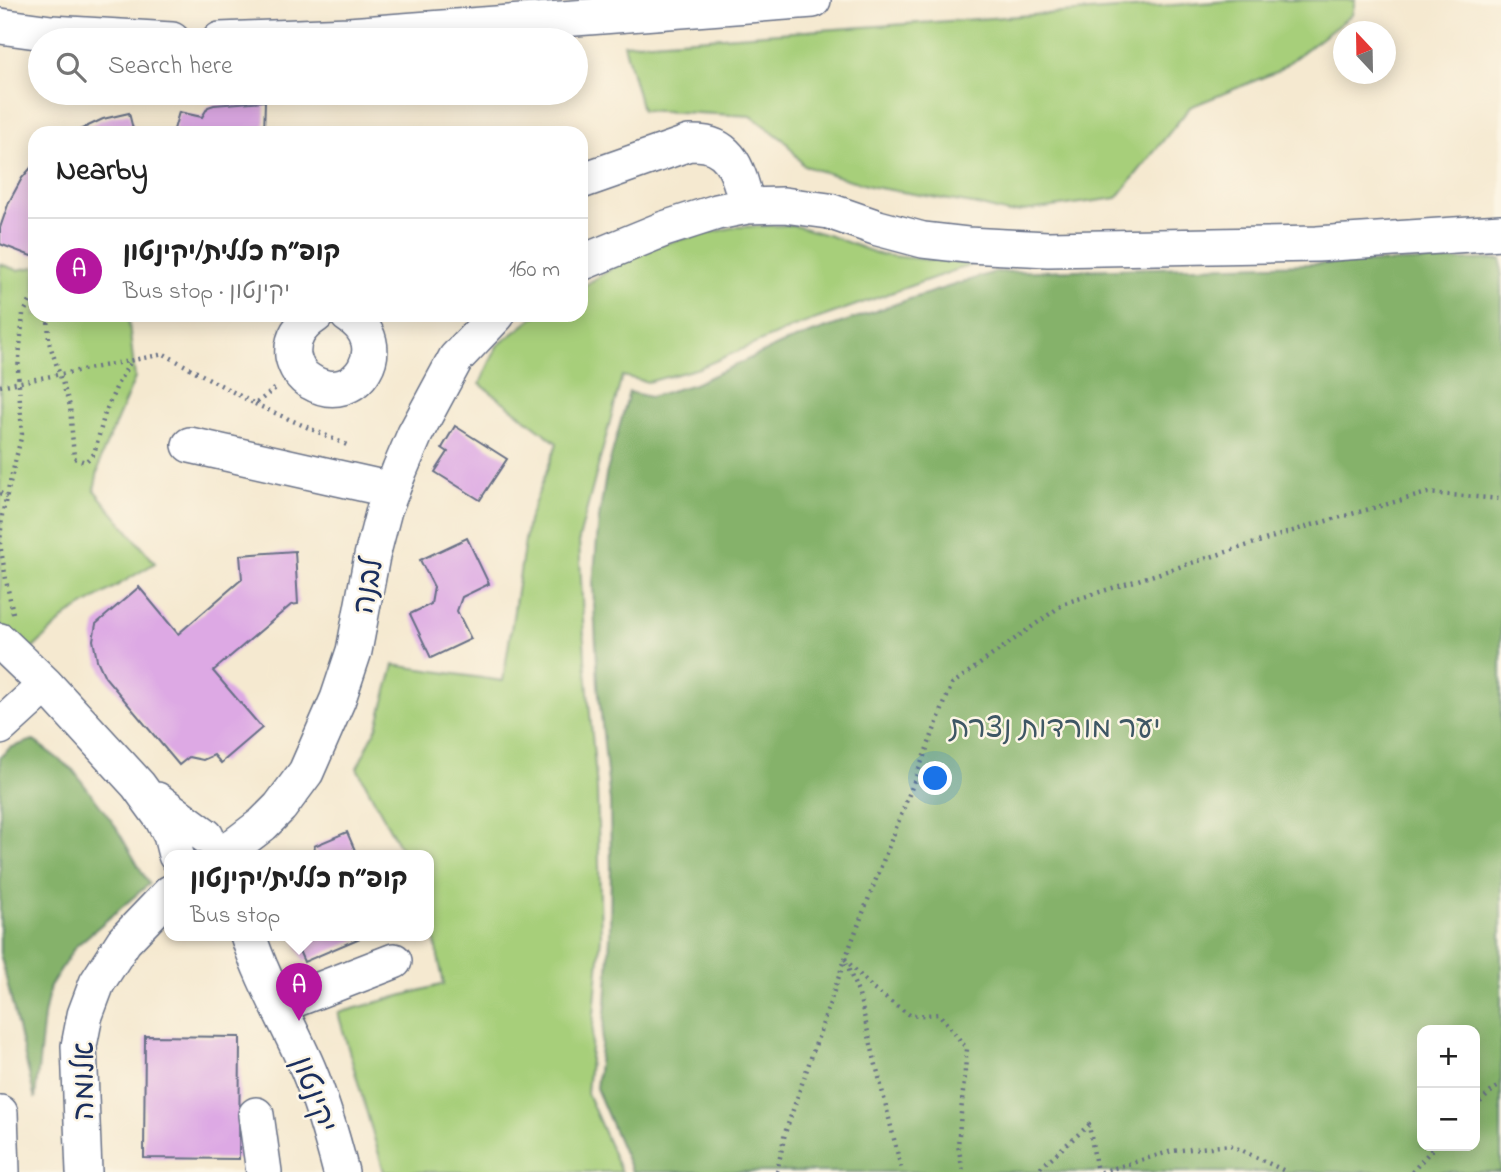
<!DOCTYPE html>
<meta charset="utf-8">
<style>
:root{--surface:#fff;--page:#f2f2f2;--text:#222;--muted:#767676;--line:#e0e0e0;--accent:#b5179e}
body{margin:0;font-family:"Indie Flower","Playpen Sans Hebrew",sans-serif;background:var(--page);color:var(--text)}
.controls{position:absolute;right:21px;bottom:21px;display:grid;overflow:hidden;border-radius:14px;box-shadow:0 4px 18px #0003}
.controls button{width:63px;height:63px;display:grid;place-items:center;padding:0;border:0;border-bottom:2px solid var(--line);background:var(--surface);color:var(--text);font:35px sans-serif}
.compass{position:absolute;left:1333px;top:21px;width:63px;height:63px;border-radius:50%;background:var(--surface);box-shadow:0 4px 18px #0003;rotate:338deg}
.you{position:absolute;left:936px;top:779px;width:24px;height:24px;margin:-18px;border:5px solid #fff;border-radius:50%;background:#1a73e8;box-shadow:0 0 0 10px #1a73e833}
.badge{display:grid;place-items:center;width:46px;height:46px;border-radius:50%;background:var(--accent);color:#fff;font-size:23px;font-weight:700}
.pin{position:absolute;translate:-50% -58px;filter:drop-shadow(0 2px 4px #0008)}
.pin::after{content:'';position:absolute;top:37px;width:24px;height:21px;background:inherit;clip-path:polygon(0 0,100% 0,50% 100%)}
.popup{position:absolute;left:164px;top:850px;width:270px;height:91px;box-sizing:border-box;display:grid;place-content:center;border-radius:14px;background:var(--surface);filter:drop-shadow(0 2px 5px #0005);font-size:23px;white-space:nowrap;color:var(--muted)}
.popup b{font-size:26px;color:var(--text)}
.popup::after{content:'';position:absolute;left:50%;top:100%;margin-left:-14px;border:14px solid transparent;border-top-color:var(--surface)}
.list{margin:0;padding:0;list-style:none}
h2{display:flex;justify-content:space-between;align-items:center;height:91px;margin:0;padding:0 28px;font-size:30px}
h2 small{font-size:23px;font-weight:400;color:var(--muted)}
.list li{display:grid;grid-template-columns:46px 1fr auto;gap:21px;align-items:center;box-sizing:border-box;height:105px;padding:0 28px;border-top:2px solid var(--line)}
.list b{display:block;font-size:26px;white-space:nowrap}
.list p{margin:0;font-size:23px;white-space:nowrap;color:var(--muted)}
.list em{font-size:23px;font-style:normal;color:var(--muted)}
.icon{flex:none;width:38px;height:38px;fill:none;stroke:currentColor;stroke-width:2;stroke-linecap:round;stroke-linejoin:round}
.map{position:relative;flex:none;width:1501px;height:1172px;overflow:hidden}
.search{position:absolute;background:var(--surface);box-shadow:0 4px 18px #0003;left:28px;top:28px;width:560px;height:77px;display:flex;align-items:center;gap:18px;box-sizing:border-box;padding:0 24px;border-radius:38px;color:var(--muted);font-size:26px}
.panel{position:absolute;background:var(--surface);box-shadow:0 4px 18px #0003;left:28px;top:126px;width:560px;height:196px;border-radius:21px}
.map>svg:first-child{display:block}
.green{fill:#a7cf7a;stroke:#617f6c;stroke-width:2}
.forest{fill:#85b26a;stroke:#507064;stroke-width:2;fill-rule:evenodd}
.building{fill:#dda9e4}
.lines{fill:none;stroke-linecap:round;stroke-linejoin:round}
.minor-casing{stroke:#677086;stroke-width:38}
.path{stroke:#677086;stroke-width:4.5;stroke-dasharray:2 5;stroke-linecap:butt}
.minor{stroke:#fff;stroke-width:35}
.labels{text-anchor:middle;stroke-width:5;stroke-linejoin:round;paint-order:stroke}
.street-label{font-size:30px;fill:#1b2f5e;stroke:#fcf5e5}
.park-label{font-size:30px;fill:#3e5765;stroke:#fcf5e5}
</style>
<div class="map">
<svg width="1501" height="1172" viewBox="0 0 1501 1172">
<rect width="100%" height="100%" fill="#fcf5e5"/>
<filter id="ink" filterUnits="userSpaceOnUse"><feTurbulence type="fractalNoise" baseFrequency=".0143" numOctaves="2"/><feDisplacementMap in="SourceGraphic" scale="14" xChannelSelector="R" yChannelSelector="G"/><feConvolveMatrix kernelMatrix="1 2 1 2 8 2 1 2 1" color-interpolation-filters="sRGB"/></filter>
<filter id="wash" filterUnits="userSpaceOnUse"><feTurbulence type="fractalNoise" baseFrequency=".00686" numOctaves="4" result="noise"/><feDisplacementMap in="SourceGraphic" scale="28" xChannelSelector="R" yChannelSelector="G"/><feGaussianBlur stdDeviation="1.57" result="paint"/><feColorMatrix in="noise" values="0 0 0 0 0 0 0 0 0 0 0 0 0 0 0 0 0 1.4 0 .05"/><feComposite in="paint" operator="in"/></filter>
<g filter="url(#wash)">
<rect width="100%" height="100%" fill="#f5e9d0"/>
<path class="green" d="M1244,0h111l-3,15 -76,57 -86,35 -73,91 -108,15 -36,-9 -100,-17 -69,-21 -19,-25 -34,-25 -109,-6 -18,-66z
M792,225l36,10 53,20 92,9 -179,63 -95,41 -51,14 -26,-6 -43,163 6,120 12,130 4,147 -14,157 34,79h-237l-46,-159 106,-29 -15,-69 -1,-60h-24l-47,-87 20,-41 17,-62 109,16 25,-160 29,-78 -77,-59 17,-38 40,-31h44v-27l63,-40 91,-21z
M0,264l17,6 18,-3v48h93l7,63 -34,79 -7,33 61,73 -87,52 -40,38 -28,-29z"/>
<path class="forest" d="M1501,259v913h-869l-36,-84 10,-83 4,-68 1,-71 -1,-64 -12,-117 -5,-101 6,-66 7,-43 23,-83 21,5 44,-13 90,-41 126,-44 85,-27zM1422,1030h53v116h-53z
M33,740l40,30 41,54 35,60 -74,63 -25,39 -6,30 -9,83 -35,-146v-196l10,-9z"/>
<g id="blocks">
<path class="building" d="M265,101l-1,32h-91l6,-21 23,5 6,-10 6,-2z
M129,113l5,20h-61l30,-14z
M35,163v92l-4,1 -31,-12v-16l9,-26 13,-24z
M455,426l52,33 -27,41 -45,-28 13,-20 -6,-4z
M467,538l22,46 -27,13 -5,14 14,28 -40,19 -21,-44 21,-10 3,-17 -14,-27z
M295,551l3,53 -7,1 -78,66 49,57 -41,35 -7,-8 -11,5 -14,-3 -10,8 -74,-88 -8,-17 -4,-20 3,-16 43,-37 39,47 64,-55 -2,-24z
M347,832l10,23h-40l-3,-9z
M296,935h71l-63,27 -11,-25z
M145,1036l95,1 -1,122 -95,-1z"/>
</g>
</g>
<g filter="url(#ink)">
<use href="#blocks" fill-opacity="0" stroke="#677086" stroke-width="2"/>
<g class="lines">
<g class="minor-casing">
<path id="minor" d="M0,26l51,7 121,7
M220,40l129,-5 464,-35
M581,181l108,-38c6,0 12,0 17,1 29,6 35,37 41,62
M581,263l83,-34 53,-17 30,-6 37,-1 45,6 49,17 45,12 44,5 81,4 269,-5 184,-12
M316,315c-15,10 -25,22 -23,41 2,10 8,21 18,26 45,27 85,-38 37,-67
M190,445l202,45
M0,641l46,44 92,100 24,33 9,17 5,20
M0,727l46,-42
M157,800l49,36
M229,850l34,-26 17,-17 26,-35 32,-73 16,-48 18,-95 12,-46 16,-41 15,-35 41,-76 41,-43
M248,935c15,47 41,89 60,134 14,33 24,68 33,103
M278,1006l116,-45
M0,1113l2,59
M256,1115l8,57
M84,1172l-5,-126 6,-31 12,-32 27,-42 46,-48"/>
</g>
<path class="path" d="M48,315l1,27 21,64 4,52 11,4 9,-8 11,-41 14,-32 12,-20
M0,386l164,-32 91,50 21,-16
M255,404l92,41
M0,493l7,4
M13,613l-6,-28 -7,-41 2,-29 20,-81 -4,-65 5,-55 9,-16 3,-1
M845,959l28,30 38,27 28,-2 28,35 -9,96 5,27
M846,963l13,32 43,177
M1475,1107l19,-18 7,-4
M777,1172l8,-39 60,-174 107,-275 113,-81 247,-78 115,-32 74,6
M1035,1172l54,-47 8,47
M1101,1172l71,-21 58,-6 57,27
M1412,1172l23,-26"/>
<use href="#minor" class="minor"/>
</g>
</g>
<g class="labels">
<g class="street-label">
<text transform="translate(367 586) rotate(-79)" y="10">לבנה</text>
<text transform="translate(83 1081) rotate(-90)" y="10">אלומה</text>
<text transform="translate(315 1094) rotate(70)" y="10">יקינטון</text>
</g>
<g class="park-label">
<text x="1055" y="737">יער מורדות נצרת</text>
</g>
</g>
</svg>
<div class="controls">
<button>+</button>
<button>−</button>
</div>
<svg class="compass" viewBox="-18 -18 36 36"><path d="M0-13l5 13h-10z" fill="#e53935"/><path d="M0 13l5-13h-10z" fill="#767676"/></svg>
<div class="you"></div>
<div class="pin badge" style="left:299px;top:1021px">A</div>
<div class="popup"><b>קופ״ח כללית/יקינטון</b>Bus stop</div>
<div class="search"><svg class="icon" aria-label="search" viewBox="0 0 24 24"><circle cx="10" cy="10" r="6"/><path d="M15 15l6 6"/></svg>Search here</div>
<section class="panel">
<h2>Nearby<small></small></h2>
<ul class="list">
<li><span class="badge">A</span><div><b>קופ״ח כללית/יקינטון</b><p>Bus stop · יקינטון</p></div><em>160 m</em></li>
</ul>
</section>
</div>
